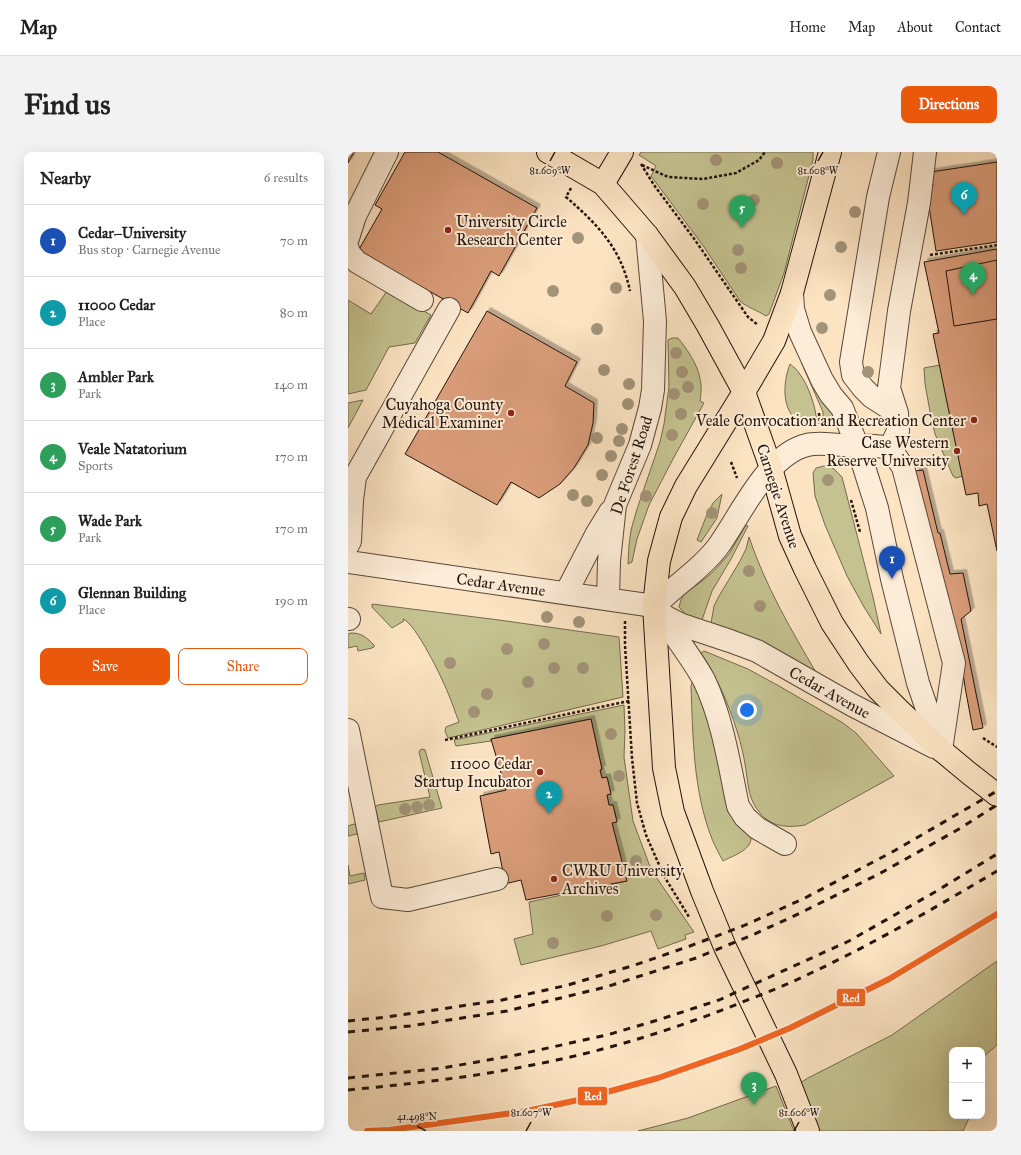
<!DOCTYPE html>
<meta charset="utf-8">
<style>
:root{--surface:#fff;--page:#f2f2f2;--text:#222;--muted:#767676;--line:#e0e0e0;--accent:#ea580c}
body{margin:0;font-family:"IM FELL Great Primer",serif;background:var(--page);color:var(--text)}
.controls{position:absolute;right:12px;bottom:12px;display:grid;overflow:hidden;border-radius:8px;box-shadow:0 4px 16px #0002}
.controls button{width:36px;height:36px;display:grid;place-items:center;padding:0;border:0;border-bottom:1px solid var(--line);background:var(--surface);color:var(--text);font:20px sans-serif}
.you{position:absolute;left:399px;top:558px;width:14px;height:14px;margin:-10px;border:3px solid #fff;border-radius:50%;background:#1a73e8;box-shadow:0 0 0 6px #1a73e833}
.badge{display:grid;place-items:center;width:26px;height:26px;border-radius:50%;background:var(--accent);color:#fff;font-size:13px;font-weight:700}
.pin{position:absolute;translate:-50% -33px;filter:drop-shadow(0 1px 2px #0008)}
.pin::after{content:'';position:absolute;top:21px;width:14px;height:12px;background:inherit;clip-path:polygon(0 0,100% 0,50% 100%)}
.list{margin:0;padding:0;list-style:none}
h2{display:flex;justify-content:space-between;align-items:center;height:52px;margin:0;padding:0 16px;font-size:17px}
h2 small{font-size:13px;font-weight:400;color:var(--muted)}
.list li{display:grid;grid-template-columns:26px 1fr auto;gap:12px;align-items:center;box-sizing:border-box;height:72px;padding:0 16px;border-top:1px solid var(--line)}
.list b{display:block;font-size:15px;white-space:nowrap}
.list p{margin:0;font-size:13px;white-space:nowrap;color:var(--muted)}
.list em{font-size:13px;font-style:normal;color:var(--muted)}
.actions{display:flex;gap:8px;padding:12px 16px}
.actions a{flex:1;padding:9px 0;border:1px solid var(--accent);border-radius:8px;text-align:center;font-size:14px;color:var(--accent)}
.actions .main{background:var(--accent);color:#fff}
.map{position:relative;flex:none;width:649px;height:979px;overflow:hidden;border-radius:8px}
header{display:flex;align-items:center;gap:24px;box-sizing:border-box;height:56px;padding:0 20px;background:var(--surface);border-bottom:1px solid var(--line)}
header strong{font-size:19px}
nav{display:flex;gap:22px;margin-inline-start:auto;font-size:14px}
.intro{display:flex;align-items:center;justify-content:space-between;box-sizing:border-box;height:96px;padding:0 24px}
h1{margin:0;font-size:28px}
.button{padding:10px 18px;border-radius:8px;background:var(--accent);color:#fff;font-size:14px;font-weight:700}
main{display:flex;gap:24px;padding:0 24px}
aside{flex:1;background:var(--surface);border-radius:8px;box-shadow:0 4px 16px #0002}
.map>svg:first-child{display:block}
.green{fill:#c4c290;stroke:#746b4e}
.building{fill:#da9d7a;stroke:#23140c;filter:url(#shadow)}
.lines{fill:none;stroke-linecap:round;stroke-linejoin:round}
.minor-casing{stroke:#59483a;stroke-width:24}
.major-casing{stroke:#23140c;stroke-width:24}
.path{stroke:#23140c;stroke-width:2.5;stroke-dasharray:3 2;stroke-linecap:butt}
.minor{stroke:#fdedd8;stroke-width:22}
.major{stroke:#fce4c3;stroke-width:22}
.rail{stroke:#23140c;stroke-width:3;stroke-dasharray:7 7;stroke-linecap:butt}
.metro-1-casing{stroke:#fdedd8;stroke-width:9}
.metro-1{stroke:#f26522;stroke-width:6}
.tree{fill:#a39378}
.ticks{fill:none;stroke:#23140c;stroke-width:1.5}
.poi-dot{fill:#8f2418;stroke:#fdedd8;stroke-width:1.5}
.labels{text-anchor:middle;stroke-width:4;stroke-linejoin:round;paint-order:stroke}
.poi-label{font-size:16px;fill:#23140c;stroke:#fdedd8;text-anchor:end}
.street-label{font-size:16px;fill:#23140c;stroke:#fdedd8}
.ticks-label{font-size:10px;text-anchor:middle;fill:#23140c;stroke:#fdedd8;stroke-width:4;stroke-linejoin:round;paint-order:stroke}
.line-badge{stroke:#fdedd8;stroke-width:1.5}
.badge-label{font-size:11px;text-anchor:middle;font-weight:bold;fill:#fff}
</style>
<header>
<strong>Map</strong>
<nav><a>Home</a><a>Map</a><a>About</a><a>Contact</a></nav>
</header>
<div class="intro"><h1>Find us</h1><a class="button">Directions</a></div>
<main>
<aside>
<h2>Nearby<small>6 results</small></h2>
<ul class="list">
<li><span class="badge" style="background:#1a4fb4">1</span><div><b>Cedar–University</b><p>Bus stop · Carnegie Avenue</p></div><em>70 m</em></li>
<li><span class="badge" style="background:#0f9aa8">2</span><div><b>11000 Cedar</b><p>Place</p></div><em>80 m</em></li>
<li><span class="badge" style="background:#2e9e5b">3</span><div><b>Ambler Park</b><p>Park</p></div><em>140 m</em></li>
<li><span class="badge" style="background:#2e9e5b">4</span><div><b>Veale Natatorium</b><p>Sports</p></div><em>170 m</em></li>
<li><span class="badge" style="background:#2e9e5b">5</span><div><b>Wade Park</b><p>Park</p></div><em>170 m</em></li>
<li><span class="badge" style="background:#0f9aa8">6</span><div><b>Glennan Building</b><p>Place</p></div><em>190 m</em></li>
</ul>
<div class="actions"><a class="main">Save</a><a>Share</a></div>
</aside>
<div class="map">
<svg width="649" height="979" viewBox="0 0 649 979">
<defs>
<filter id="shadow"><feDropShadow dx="3.5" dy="-3.5" stdDeviation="0" flood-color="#0004"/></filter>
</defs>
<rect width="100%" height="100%" fill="#fce4c3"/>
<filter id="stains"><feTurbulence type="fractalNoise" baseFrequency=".005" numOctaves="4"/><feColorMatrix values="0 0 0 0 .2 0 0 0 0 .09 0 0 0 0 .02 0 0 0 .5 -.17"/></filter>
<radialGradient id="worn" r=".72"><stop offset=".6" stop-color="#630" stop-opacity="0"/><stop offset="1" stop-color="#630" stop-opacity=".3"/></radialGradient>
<path class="green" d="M293,0h172v8l-29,113 -15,41 -3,2c-9,-6 -18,-8 -26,-15l-36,-54 -53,-71 5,-10 -17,-11z
M39,139l44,24 -16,28 -26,4 -23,43 -18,4v-94l23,14z
M324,186h6c9,11 20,27 22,41 2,7 1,15 0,22l4,2 -31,56 -24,46 -12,34 -5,23 -4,2 1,-19 2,-15 6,-21 23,-67 4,-18 5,-37 -1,-47z
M458,208l29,56 -5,6h-7v-10l-21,-48z
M442,212c3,3 7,5 9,9 10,13 17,34 18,51 -5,0 -13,1 -18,-2 -18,-12 -16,-40 -9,-58z
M592,213l23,111 -7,2 -3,-2 -18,-42 -4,-17 -6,-33 -1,-16z
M15,248l-15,28v-25z
M480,313l6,4 8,8 31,120 8,37 -17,-27 -17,-31 -22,-51 -10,-29 -2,-23 3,-5z
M374,342l-5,24 -16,24 -4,-2 9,-23 7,-14z
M398,373l2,1 -17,33 -19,32 -10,29 -15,-4 -8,-9 2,-7 3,-6 17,-12 13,-11 15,-17z
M401,385c16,48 42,93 68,137 -35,-19 -68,-40 -106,-51l3,-17 5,-10 21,-35 6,-12z
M24,452l127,16 120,17 4,60 -175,41 -3,-7 1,-4 13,-5c-4,-10 -7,-20 -11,-29 -6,-15 -32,-69 -45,-74l1,2 -12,7 -20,-21z
M3,481c11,0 16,5 23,12v2l-2,1 -14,3 -1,-5 -9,2v-14z
M356,499l44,18 31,17 64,37 13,10 38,43 -89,49c-17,3 -34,2 -45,-12 -11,-12 -12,-28 -14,-43 -2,-13 -5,-27 -9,-39 -9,-29 -20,-53 -36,-78z
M345,528l4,5 54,154c-1,12 -19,17 -28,22 -4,-7 -8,-15 -11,-22 -19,-49 -19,-101 -21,-153z
M276,553l1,26 -1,26 9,64 16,43 7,13 38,55 -9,3 1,4 -28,10 -7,-18 -50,15 -80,19 -7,-26 19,-5 -4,-32 98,-21 -15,-58 5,-2 -4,-16h-4l-2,-10 3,-1 -3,-17 -5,1 -2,-8 2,-1 -11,-50 -100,20v2l-35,5 -2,-6z
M75,597l2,1 17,58 -63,14 -4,-14 1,-2 2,-1 52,-8 -11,-45 1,-2z
M6,672l2,1 2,8 -1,1 -9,2v-10z
M0,713l2,11 14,-3 1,7 -17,4z
M649,809v84l-15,13v-8h-30v66h18l-7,15h-155l-16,-43 16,-10 84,-43z
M428,934l18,45h-156l50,-13z"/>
<path class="building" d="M0,0h6l-6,11z
M57,0h33l99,56 -38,68 -8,-5 -23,42 -110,-62 24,-42 -7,-4z
M649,10v80l-61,9 -10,-64 7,-1 -2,-14z
M649,97v302l-10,-47 -8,2 -1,-13 -12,2 -33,-161 6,-1 -15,-71z
M649,108v59l-43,7 -8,-55z
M139,159l90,51 -12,24 29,17 -1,20 -5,22 -14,23 -14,16 -21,14 -28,-16 -14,23 -92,-51z
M575,318l15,63h2l10,41 13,-1 8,38 -10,8 22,109 -10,2 -8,-43 -7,-51 -43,-165z
M243,567l11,50 -2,1 2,8 5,-1 4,17 -4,1 2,10h4l4,17 -5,1 15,58 -101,19 -5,-20 -12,3 -4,-1 -6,-30 -8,2 -11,-58 26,-6 -15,-51z"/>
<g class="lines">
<g class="minor-casing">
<path id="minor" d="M541,0l-11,45 -27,165 2,13 10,13 9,9 25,16
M0,86l7,-22 32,-64
M0,97v3l9,10 65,38
M444,141l1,16 7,23 22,48 9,15 11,13 15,37 20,63 15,71 26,104 22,64
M542,296l8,-17 -1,-18 -8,-25 10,-77 20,-108 6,-51
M0,393l2,-4 2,-41 3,-23 94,-168
M0,410l306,44 12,11 16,8 48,16 27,10 95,54 82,42
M218,441l30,-58 14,-23
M260,447l1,-38 6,-56 25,-60 10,-37 3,-18 2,-69 -8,-86
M306,454c10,-9 20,-18 30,-26 12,-10 23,-19 33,-32 23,-31 49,-93 90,-103 12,-3 26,0 37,0 15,0 30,0 46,3l13,19 51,196 -13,87
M314,465c14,21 30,41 42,63 19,40 25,84 34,126l7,11 12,11 28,16
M0,467h1
M0,578l34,167 26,3 89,-21"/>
</g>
<g class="major-casing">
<path id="major" d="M200,0l55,32 44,51 38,52 23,39 36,66 27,76 19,68 15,33 27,54 27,41 19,25 22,22 41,39 29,24 27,21
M255,32l19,-32
M460,979l-22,-57 -61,-127 -23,-56 -29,-79 -9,-44 -10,-162 5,-45 12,-44 15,-31 58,-94 30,-51 18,-48 38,-141"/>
</g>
<path class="path" d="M293,12l13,21 41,55 53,77 10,8
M294,13l26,12 35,2 33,-6 23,-13 6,-8
M223,36l-5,9c32,28 55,51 64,94
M582,103l67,-10
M471,261l1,11
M383,310l6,16
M503,348l9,32
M277,469v24l7,113 5,45 9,32 18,41 25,41
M635,586l14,9
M97,588l184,-39"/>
<use href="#minor" class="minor"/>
<use href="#major" class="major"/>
<path class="rail" d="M0,869l39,-4 115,-17 66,-15 67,-20 55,-19 53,-20 62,-28 89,-47 103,-60
M0,880l62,-6 97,-15 99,-24 90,-29 54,-22 42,-19 87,-43 80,-45 38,-24
M0,926l95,-10 73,-13 91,-20 51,-15 61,-20 130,-59 86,-49 62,-38
M0,938c60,-6 120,-12 179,-24 77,-14 152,-38 223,-67 21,-8 41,-16 61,-26 64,-30 125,-66 186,-102"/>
<g class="metro-1-casing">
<path id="metro-1" d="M19,979l23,-1 137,-19 51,-11 80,-22 82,-29 50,-21 99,-49 108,-65"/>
</g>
<use href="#metro-1" class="metro-1"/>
</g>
<g class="tree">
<circle cx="368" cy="8" r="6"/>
<circle cx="429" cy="11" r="6"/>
<circle cx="406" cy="48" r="6"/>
<circle cx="355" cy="52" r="6"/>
<circle cx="507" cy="60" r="6"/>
<circle cx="230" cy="86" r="6"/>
<circle cx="493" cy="95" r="6"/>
<circle cx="390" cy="98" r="6"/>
<circle cx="393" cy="116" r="6"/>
<circle cx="268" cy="136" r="6"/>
<circle cx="205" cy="139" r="6"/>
<circle cx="482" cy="143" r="6"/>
<circle cx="474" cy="176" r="6"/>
<circle cx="249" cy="177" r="6"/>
<circle cx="328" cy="201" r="6"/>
<circle cx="256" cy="218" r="6"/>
<circle cx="334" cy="220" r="6"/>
<circle cx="520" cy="220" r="6"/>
<circle cx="281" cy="232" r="6"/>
<circle cx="340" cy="235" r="6"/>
<circle cx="326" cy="242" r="6"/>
<circle cx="280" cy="252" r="6"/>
<circle cx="333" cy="262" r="6"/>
<circle cx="274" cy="277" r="6"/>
<circle cx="324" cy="283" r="6"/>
<circle cx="249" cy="286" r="6"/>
<circle cx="271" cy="289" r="6"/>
<circle cx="263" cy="304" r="6"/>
<circle cx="254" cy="323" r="6"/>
<circle cx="480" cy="328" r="6"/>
<circle cx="225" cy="343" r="6"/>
<circle cx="298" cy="344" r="6"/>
<circle cx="239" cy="349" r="6"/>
<circle cx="364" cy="361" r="6"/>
<circle cx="401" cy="419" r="6"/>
<circle cx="412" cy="454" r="6"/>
<circle cx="199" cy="465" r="6"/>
<circle cx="231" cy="470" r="6"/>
<circle cx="196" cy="492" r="6"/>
<circle cx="159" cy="497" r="6"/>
<circle cx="102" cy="511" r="6"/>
<circle cx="206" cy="516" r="6"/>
<circle cx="235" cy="516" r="6"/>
<circle cx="180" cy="530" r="6"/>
<circle cx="139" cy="542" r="6"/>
<circle cx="126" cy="560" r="6"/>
<circle cx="263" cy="582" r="6"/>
<circle cx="271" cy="624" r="6"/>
<circle cx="81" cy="653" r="6"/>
<circle cx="69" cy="655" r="6"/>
<circle cx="57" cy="657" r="6"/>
<circle cx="288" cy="709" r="6"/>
<circle cx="308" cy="763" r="6"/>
<circle cx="259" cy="764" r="6"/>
<circle cx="205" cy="791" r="6"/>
</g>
<path class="ticks" d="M202,9l5,-9M470,9l5,-9M69,974l9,5M178,979l5,-9M446,979l5,-9"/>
<g class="poi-dot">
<circle cx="100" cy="78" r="4"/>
<circle cx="163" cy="261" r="4"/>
<circle cx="626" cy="268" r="4"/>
<circle cx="609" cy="299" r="4"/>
<circle cx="192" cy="620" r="4"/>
<circle cx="206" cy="727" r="4"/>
</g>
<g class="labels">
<g class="poi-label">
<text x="108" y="75" text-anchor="start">University Circle<tspan x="108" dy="18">Research Center</tspan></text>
<text x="155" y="258">Cuyahoga County<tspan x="155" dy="18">Medical Examiner</tspan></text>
<text x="618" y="274">Veale Convocation and Recreation Center</text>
<text x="601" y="296">Case Western<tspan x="601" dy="18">Reserve University</tspan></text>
<text x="184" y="617">11000 Cedar<tspan x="184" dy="18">Startup Incubator</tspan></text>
<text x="214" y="724" text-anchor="start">CWRU University<tspan x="214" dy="18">Archives</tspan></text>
</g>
<g class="street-label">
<text transform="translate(283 313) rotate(-72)" y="6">De Forest Road</text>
<text transform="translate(431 344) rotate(72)" y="6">Carnegie Avenue</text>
<text transform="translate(153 432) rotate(8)" y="6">Cedar Avenue</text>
<text transform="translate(482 540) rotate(29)" y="6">Cedar Avenue</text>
</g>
</g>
<g class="ticks-label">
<text x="202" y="22">81.609°W</text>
<text x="470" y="22">81.608°W</text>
<text x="183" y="964">81.607°W</text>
<text x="451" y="964">81.606°W</text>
<text x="69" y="968">41.498°N</text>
</g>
<g class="line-badge">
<rect x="488" y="836" width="30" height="19" rx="4" fill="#f26522"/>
<rect x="229" y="934" width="31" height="20" rx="4" fill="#f26522"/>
</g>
<g class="badge-label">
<text x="503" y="850">Red</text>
<text x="245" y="948">Red</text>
</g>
<rect width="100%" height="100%" filter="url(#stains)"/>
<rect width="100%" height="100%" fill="url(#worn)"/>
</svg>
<div class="controls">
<button>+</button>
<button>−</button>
</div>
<div class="you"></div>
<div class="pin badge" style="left:544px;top:427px;background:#1a4fb4">1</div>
<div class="pin badge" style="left:201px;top:662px;background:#0f9aa8">2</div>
<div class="pin badge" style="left:406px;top:953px;background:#2e9e5b">3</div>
<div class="pin badge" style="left:625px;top:143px;background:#2e9e5b">4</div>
<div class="pin badge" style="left:394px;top:76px;background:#2e9e5b">5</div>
<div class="pin badge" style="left:616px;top:63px;background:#0f9aa8">6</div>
</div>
</main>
